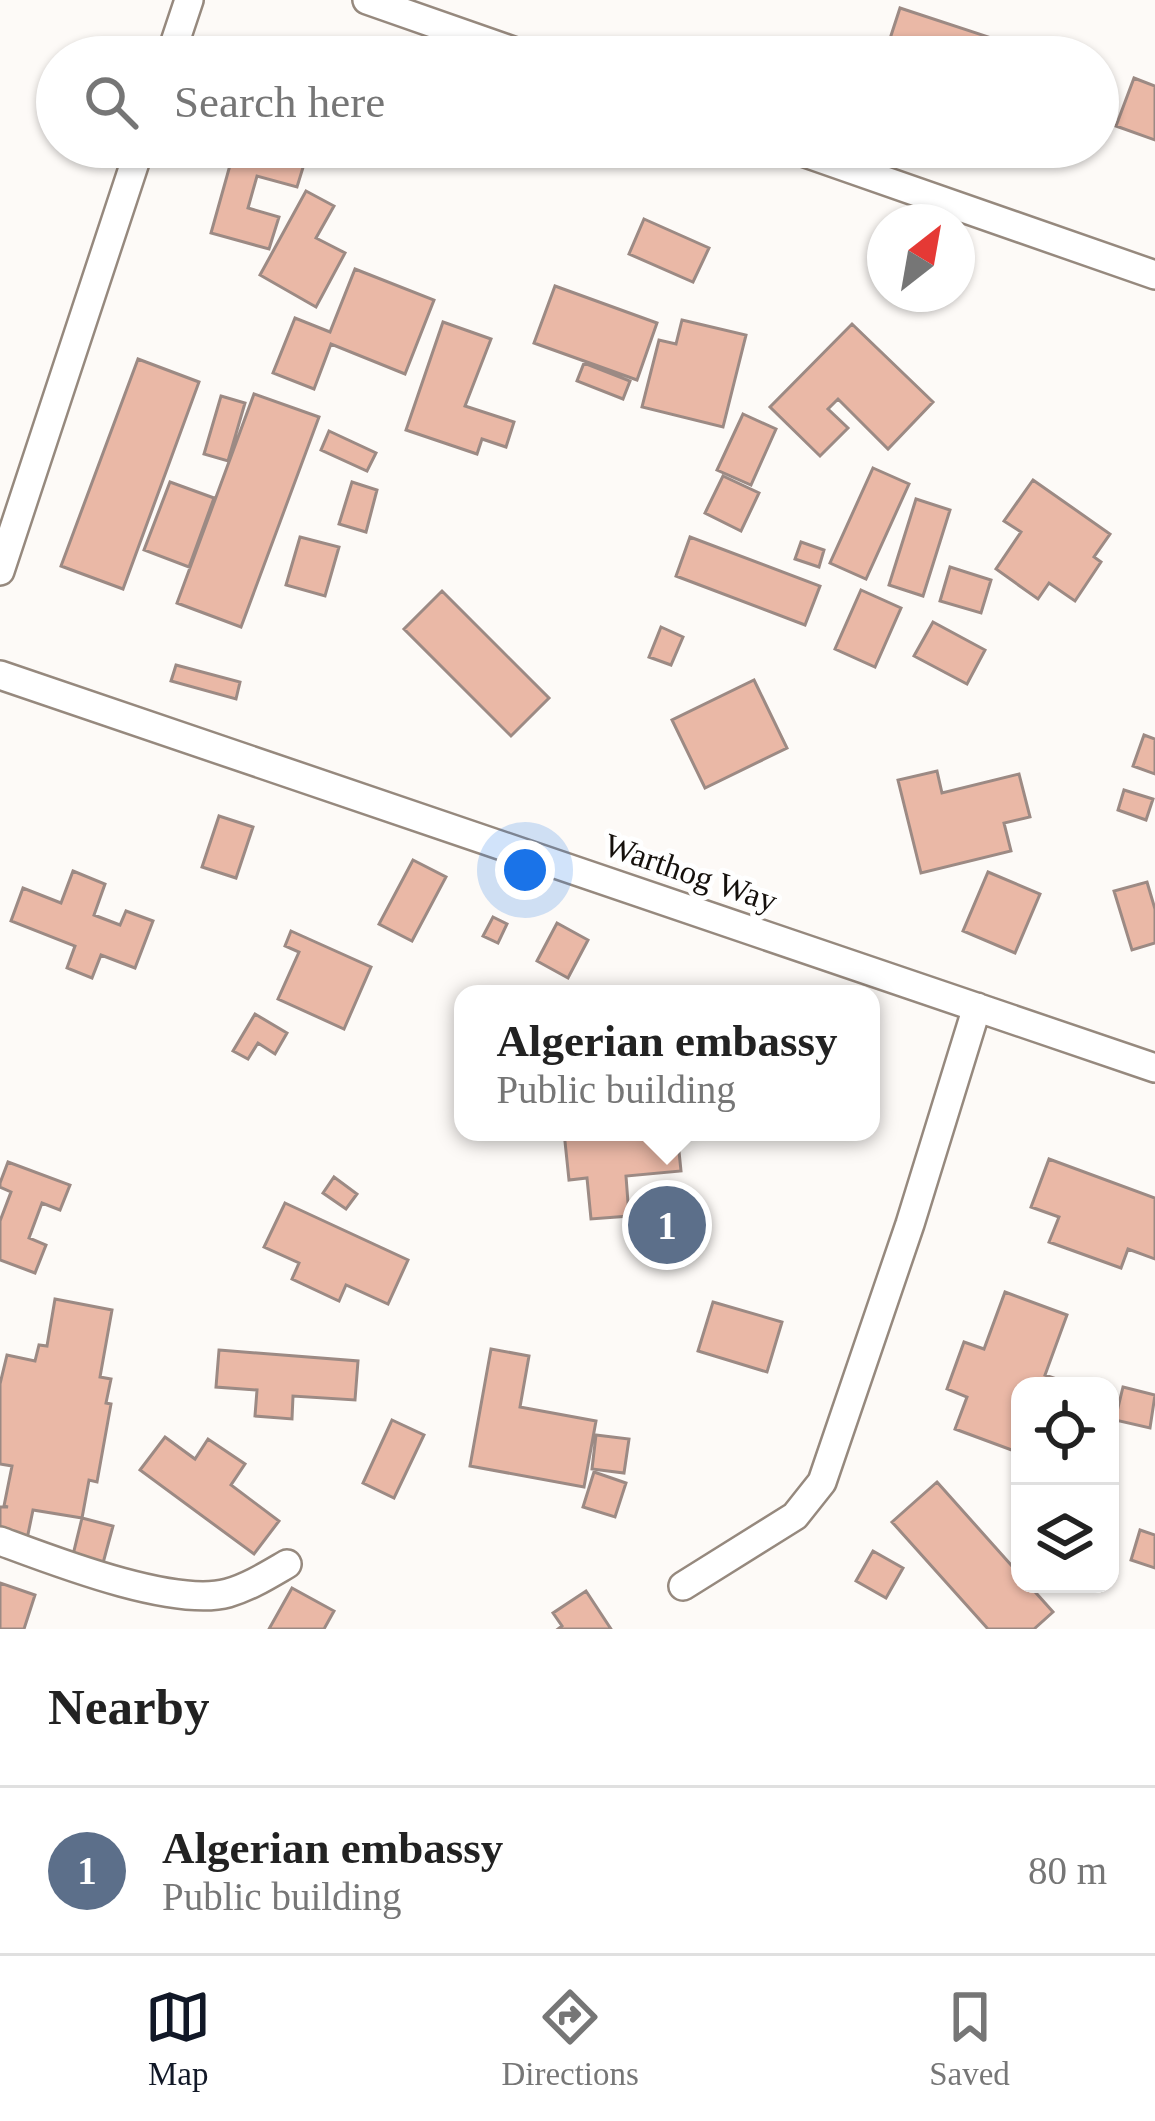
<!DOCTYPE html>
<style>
:root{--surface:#fff;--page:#f2f2f2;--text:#222;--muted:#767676;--line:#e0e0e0;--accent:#111827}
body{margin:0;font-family:"Times New Roman",serif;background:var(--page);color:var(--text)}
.controls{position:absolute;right:36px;bottom:36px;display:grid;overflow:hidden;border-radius:24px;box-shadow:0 3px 9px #0004}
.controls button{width:108px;height:108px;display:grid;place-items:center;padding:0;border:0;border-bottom:3px solid var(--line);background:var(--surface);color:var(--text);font:60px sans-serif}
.compass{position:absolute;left:867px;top:204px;width:108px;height:108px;border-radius:50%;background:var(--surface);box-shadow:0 3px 9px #0004;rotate:31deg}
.you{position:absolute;left:525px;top:870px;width:42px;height:42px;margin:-30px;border:9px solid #fff;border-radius:50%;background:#1a73e8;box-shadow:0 0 0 18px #1a73e833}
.badge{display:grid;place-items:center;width:78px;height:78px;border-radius:50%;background:var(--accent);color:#fff;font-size:39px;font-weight:700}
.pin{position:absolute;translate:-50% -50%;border:6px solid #fff;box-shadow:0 3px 12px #0006}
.popup{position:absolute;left:454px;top:985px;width:426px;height:156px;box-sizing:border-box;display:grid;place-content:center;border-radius:24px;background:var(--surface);filter:drop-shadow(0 3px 9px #0005);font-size:39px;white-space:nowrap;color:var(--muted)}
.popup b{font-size:45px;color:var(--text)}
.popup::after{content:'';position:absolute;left:50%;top:100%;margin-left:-24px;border:24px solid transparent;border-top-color:var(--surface)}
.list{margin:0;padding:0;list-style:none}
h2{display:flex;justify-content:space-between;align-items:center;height:156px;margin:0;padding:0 48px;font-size:51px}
h2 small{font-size:39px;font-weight:400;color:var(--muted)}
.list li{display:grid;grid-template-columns:78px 1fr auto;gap:36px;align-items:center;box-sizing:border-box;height:168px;padding:0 48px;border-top:3px solid var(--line)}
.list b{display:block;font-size:45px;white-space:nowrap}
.list p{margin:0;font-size:39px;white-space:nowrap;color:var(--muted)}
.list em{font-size:39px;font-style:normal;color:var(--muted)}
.icon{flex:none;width:66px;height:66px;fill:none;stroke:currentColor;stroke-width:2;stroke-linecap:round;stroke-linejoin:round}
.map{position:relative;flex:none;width:1155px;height:1629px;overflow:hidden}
.search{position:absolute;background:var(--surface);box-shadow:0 3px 9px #0004;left:36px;right:36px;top:36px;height:132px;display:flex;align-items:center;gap:30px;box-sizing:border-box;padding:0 42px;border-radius:66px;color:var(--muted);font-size:45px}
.sheet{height:324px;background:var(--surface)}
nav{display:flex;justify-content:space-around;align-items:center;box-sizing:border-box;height:168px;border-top:3px solid var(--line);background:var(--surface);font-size:33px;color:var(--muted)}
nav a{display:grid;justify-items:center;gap:6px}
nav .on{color:var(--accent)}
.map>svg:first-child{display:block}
.building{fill:#eab8a6;stroke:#9c8a84;stroke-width:3}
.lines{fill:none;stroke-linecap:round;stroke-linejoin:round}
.street-casing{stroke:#96897e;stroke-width:32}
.street{stroke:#fff;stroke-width:27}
.labels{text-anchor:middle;stroke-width:10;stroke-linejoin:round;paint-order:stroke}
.street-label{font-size:33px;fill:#15100c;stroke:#fff}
</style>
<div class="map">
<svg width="1155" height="1629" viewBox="0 0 1155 1629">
<rect width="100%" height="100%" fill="#fdfaf7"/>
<path class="building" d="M900,8l137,45 -1,4h-152z
M1134,78l21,8v54l-39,-14z
M219,147l90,1 -12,39 -40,-11 -9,32 31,9 -10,32 -58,-16 23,-82z
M306,191l28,15 -18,32 29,15 -29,54 -56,-32z
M644,219l65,29 -16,34 -64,-28z
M355,269l79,31 -29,74 -74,-30 -17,45 -41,-16 22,-55 35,14z
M555,286l102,37 -20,57 -103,-37z
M682,320l64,15 -23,92 -81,-20 17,-67 17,4z
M443,322l48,17 -26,67 49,16 -8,25 -24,-8 -5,15 -71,-24z
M852,324l81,78 -45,47 -50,-50 -10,10 20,19 -28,28 -50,-49z
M138,359l61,23 -76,207 -62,-23z
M584,363l46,18 -7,18 -46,-18z
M254,394l65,23 -78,210 -64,-24z
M221,396l24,7 -17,58 -24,-7z
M743,414l33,15 -25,56 -34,-15z
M329,431l47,22 -9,18 -46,-21z
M873,468l36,16 -43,95 -36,-16z
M723,476l36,17 -18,38 -36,-18z
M1033,480l77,54 -16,23 7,5 -26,39 -26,-18 -11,16 -42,-30 25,-37 -17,-11z
M170,482l44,16 -25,69 -45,-17z
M352,482l25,8 -11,42 -27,-8z
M916,499l34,11 -27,86 -34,-11z
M300,537l39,10 -14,49 -39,-11z
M690,537l130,49 -15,39 -129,-49z
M801,542l23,8 -5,17 -24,-8z
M950,567l41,13 -10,33 -41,-12z
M861,590l40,18 -26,59 -40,-18z
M442,591l107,107 -38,38 -107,-107z
M933,622l52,28 -18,34 -53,-28z
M661,627l22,10 -12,28 -22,-8z
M176,665l64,17 -4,17 -65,-18z
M754,680l33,68 -82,40 -33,-68z
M1144,735l11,4v35l-22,-8z
M937,771l5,22 77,-19 11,43 -26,6 7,28 -90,22 -23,-93z
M1124,790l29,9 -7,21 -28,-10z
M219,816l34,11 -17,51 -34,-11z
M413,860l33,17 -34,64 -33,-17z
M73,871l32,13 -11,31 26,10 6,-14 27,10 -18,47 -34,-13 -9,23 -25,-10 8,-22 -64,-25 12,-33 38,15z
M988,872l52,22 -25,59 -52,-22z
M1147,882l8,27v34l-23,7 -18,-59z
M493,917l14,7 -9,19 -15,-7z
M557,923l31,17 -20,38 -31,-17z
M291,931l80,36 -27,62 -66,-30 21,-47 -14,-6z
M255,1014l32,19 -12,21 -17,-11 -10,16 -15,-8z
M564,1132h113l4,39 -55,5 3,40 -38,3 -4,-41 -18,2z
M1049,1159l106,39v61l-27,-10 -7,19 -72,-26 10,-25 -28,-10z
M8,1162l62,23 -10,25 -18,-7 -13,35 17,7 -11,28 -35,-13v-39l11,-29 -11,-5v-4z
M334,1177l23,17 -11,15 -23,-16z
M285,1203l123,57 -20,44 -42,-19 -7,16 -47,-22 7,-16 -35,-16z
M1005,1292l62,23 -22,60 17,6 -2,5h-40l-3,66 -62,-23 12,-32 -20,-8 17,-47 20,7z
M55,1299l57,11 -12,67 11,2 -5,24 5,1 -14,78 -8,-2 -7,38 -49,-8 -6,29 -27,-6v-26h8l-4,-1 8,-40 -12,-2v-80l7,-29 28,6 4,-16 8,1z
M713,1302l69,20 -15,50 -69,-21z
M491,1349l38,7 -9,51 76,14 -12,66 -114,-21z
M219,1350l139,11 -3,39 -62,-4 -1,23 -37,-3 2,-26 -41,-3z
M1123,1387l32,8 -5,33 -35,-8z
M392,1420l32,15 -30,63 -31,-15z
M596,1435l33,4 -5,34 -32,-4z
M165,1437l30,22 13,-20 37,25 -14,21 48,36 -25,33 -114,-84z
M594,1472l32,11 -11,34 -32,-10z
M937,1482l83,93v9h8l25,28 -19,17h-46l-96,-107z
M82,1518l31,8 -11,41 -30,-8z
M1140,1530l15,5v33l-24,-8z
M873,1551l30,17 -17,30 -30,-17z
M0,1583l35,12 -11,34h-24z
M292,1588l42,23 -10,18h-55z
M586,1591l25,38h-53l4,-3 -9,-13z"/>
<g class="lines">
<g class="street-casing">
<path id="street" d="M367,0l163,57
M170,57l19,-57
M788,147l367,128
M0,571l140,-424
M0,675l1155,393
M0,1541c54,20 174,67 228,52 21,-6 40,-18 59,-29
M683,1586l112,-70 27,-34 88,-258 67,-217"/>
</g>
<use href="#street" class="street"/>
</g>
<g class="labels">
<g class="street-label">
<text transform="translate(691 872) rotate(19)" y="12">Warthog Way</text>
</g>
</g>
</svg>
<div class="controls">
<button><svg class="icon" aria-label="locate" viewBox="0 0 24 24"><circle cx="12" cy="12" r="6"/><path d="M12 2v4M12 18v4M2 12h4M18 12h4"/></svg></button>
<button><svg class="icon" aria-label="layers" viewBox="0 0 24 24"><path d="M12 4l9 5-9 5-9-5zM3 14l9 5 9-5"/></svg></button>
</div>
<svg class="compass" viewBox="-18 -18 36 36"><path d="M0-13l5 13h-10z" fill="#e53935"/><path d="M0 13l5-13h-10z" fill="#767676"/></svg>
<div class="you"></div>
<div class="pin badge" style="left:667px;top:1225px;background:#5c6f8a">1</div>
<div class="popup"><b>Algerian embassy</b>Public building</div>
<div class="search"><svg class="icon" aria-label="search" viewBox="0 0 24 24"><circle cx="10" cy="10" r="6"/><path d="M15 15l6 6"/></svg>Search here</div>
</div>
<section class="sheet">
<h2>Nearby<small></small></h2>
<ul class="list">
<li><span class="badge" style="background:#5c6f8a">1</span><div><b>Algerian embassy</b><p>Public building</p></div><em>80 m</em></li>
</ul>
</section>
<nav>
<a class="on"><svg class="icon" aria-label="map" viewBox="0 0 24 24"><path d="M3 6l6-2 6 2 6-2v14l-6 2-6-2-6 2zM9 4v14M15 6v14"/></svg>Map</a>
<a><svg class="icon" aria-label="directions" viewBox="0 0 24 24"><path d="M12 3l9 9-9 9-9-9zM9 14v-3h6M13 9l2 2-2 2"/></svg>Directions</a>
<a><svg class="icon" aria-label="saved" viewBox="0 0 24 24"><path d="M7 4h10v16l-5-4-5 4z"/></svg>Saved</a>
</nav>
